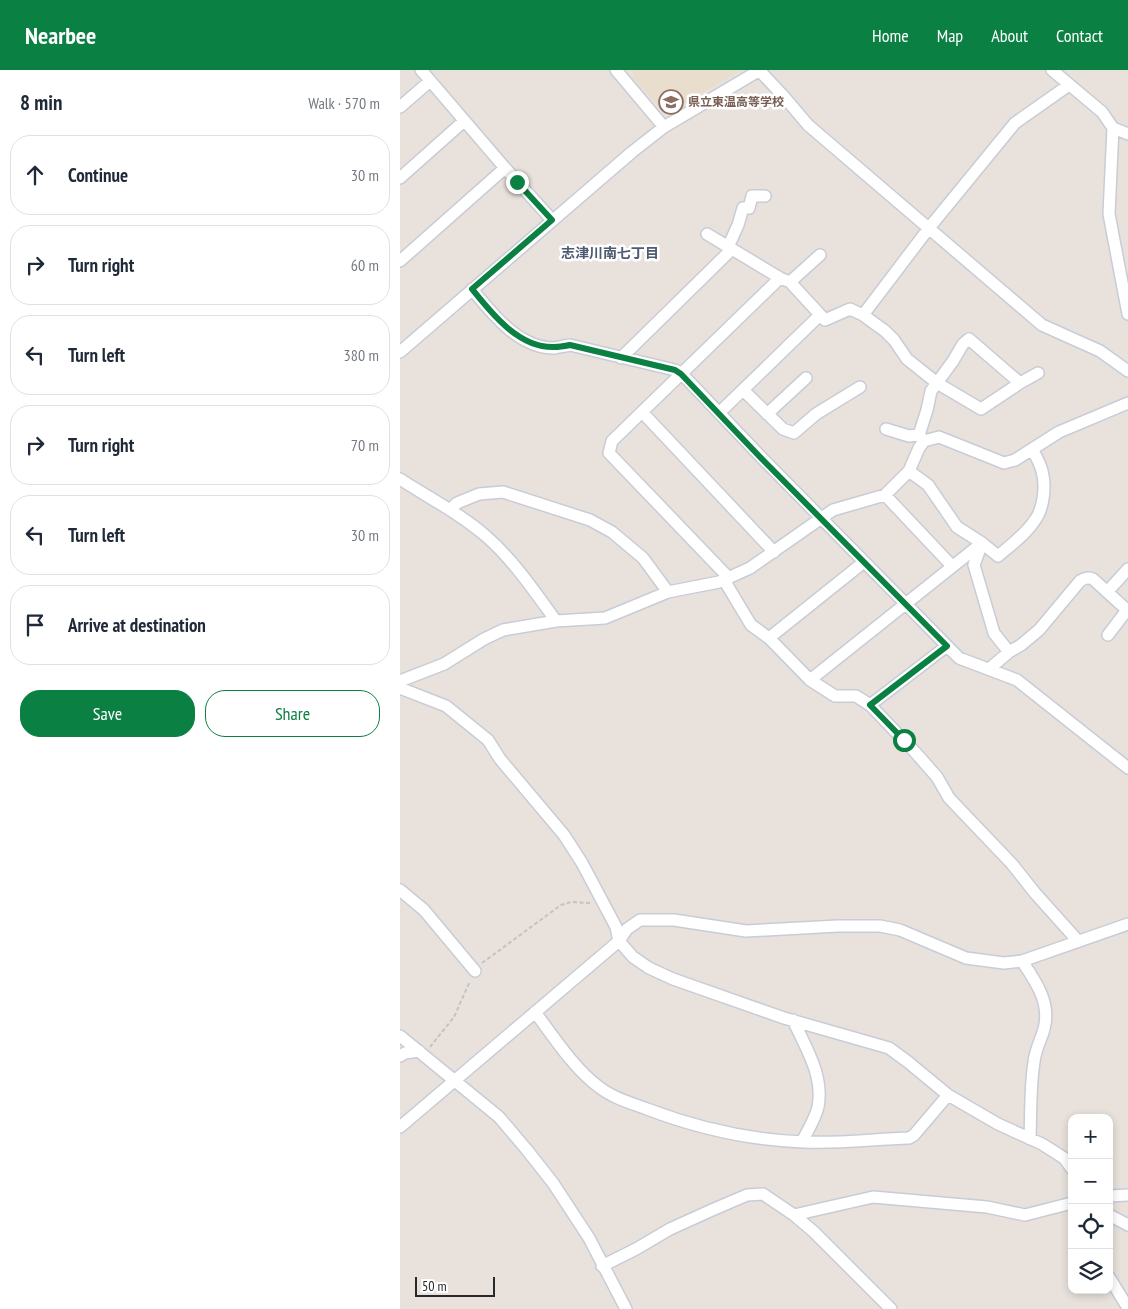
<!DOCTYPE html>
<meta charset="utf-8">
<style>
:root{--surface:#fff;--page:#f6f6f7;--text:#1f2937;--muted:#747a83;--line:#e0e1e3;--accent:#0b8043}
body{margin:0;font-family:"PT Sans Narrow","Noto Sans JP",sans-serif;background:var(--page);color:var(--text)}
.controls{position:absolute;right:15px;bottom:15px;display:grid;overflow:hidden;border-radius:10px;box-shadow:0 2px 8px #0003}
.controls button{width:45px;height:45px;display:grid;place-items:center;padding:0;border:0;border-bottom:1px solid var(--line);background:var(--surface);color:var(--text);font:25px sans-serif}
.scale{position:absolute;left:15px;bottom:12px;width:80px;box-sizing:border-box;padding-left:5px;border:2px solid #292929;border-top:0;font-size:14px;line-height:18px;white-space:nowrap;color:#292929;-webkit-text-stroke:4px #fff;paint-order:stroke}
.stop{position:absolute;width:15px;height:15px;margin:-11px;border:4px solid #0b8043;border-radius:50%;background:#fff}
.stop.end{background:#0b8043;border-color:#fff;box-shadow:0 1px 5px #0008}
.list{margin:0;padding:0;list-style:none}
h2{display:flex;justify-content:space-between;align-items:center;height:65px;margin:0;padding:0 20px;font-size:21px}
h2 small{font-size:16px;font-weight:400;color:var(--muted)}
.list li{display:grid;grid-template-columns:32px 1fr auto;gap:15px;align-items:center;box-sizing:border-box;height:80px;margin:0 10px 10px;padding:0 10px;border:1px solid var(--line);border-radius:20px}
.list b{display:block;font-size:19px;white-space:nowrap}
.list em{font-size:16px;font-style:normal;color:var(--muted)}
.actions{display:flex;gap:10px;padding:15px 20px}
.actions a{flex:1;padding:11px 0;border:1px solid var(--accent);border-radius:20px;text-align:center;font-size:18px;color:var(--accent)}
.actions .main{background:var(--accent);color:#fff}
.icon{flex:none;width:28px;height:28px;fill:none;stroke:currentColor;stroke-width:2;stroke-linecap:round;stroke-linejoin:round}
.map{position:relative;flex:none;width:728px;height:1239px;overflow:hidden}
header{display:flex;align-items:center;gap:30px;box-sizing:border-box;height:70px;padding:0 25px;background:var(--accent);color:#fff}
header strong{font-size:24px}
nav{display:flex;gap:28px;margin-inline-start:auto;font-size:18px}
main{display:flex}
aside{flex:1;background:var(--surface)}
.map>svg:first-child{display:block}
.education{fill:#e9ddcd}
.lines{fill:none;stroke-linecap:round;stroke-linejoin:round}
.minor-casing{stroke:#c8ccd5;stroke-width:14}
.path{stroke:#c3c3c3;stroke-width:2;stroke-dasharray:4 2.5;stroke-linecap:butt}
.minor{stroke:#fff;stroke-width:11}
.route{stroke:#0b8043;stroke-width:6}
.labels{text-anchor:middle;stroke-width:5;stroke-linejoin:round;paint-order:stroke}
.education-label{font-size:12px;font-weight:bold;fill:#785e54;stroke:#fff;text-anchor:start}
.neighbourhood-label{font-size:14px;font-weight:bold;fill:#4f5a73;stroke:#fff}
</style>
<header>
<strong>Nearbee</strong>
<nav><a>Home</a><a>Map</a><a>About</a><a>Contact</a></nav>
</header>
<main>
<aside>
<h2>8 min<small>Walk · 570 m</small></h2>
<ul class="list">
<li><svg class="icon" aria-label="ahead" viewBox="0 0 24 24"><path d="M12 20V5M6 11l6-6 6 6"/></svg><div><b>Continue</b></div><em>30 m</em></li>
<li><svg class="icon" aria-label="right" viewBox="0 0 24 24"><path d="M7 20v-9h11M14 6l5 5-5 5"/></svg><div><b>Turn right</b></div><em>60 m</em></li>
<li><svg class="icon" aria-label="left" viewBox="0 0 24 24"><path d="M17 20v-9H6M10 6l-5 5 5 5"/></svg><div><b>Turn left</b></div><em>380 m</em></li>
<li><svg class="icon" aria-label="right" viewBox="0 0 24 24"><path d="M7 20v-9h11M14 6l5 5-5 5"/></svg><div><b>Turn right</b></div><em>70 m</em></li>
<li><svg class="icon" aria-label="left" viewBox="0 0 24 24"><path d="M17 20v-9H6M10 6l-5 5 5 5"/></svg><div><b>Turn left</b></div><em>30 m</em></li>
<li><svg class="icon" aria-label="arrive" viewBox="0 0 24 24"><path d="M6 21V4h12l-3 4 3 4H6"/></svg><div><b>Arrive at destination</b></div></li>
</ul>
<div class="actions"><a class="main">Save</a><a>Share</a></div>
</aside>
<div class="map">
<svg width="728" height="1239" viewBox="0 0 728 1239">
<rect width="100%" height="100%" fill="#e9e2dc"/>
<path class="education" d="M230,0h112l-76,44 -34,-37 2,-2z"/>
<g class="lines">
<g class="minor-casing">
<path id="minor" d="M21,0l84,98 47,52
M216,0l48,57
M359,0l27,29 22,26 234,200 58,26 28,20
M652,0l50,42 11,16 15,6
M0,37l30,-26
M713,58l-4,86 19,100
M0,108l64,-57
M307,164l73,44 10,4 35,38 25,-11 13,6 22,16 9,9 13,19 30,24 44,26 39,-26 18,-10
M328,177l10,-22 5,-17h6l3,-12h13
M0,191l105,-93
M390,212l30,-27
M72,219c20,25 47,59 82,59 5,-1 11,-2 16,-3l105,25 6,3 80,84 198,201 58,22 111,88
M463,245l66,-87 86,-105 54,-38
M0,282l232,-200 32,-25 96,-57
M221,288l111,-109
M343,320l40,39 11,4 22,-19 44,-27
M242,342l132,140
M319,343l101,-98
M367,344l39,-36
M486,359l23,7 10,-1
M524,371l-5,-6 8,-25 4,-19 22,-30 10,-17 6,-5 51,44
M509,401l19,14 29,42 25,16 -8,22 20,68 15,19
M0,409c29,19 61,35 87,58 27,24 48,55 69,84
M485,425l67,71
M50,440l7,-7 22,-9 24,-2 87,28 22,12 31,26 25,34
M329,508l-120,-125 3,-12 168,-163
M324,510l27,45 18,13 41,42 25,16h21l14,9 77,-59
M707,522l21,-23
M708,565l19,-25
M369,568l95,-76
M589,599l20,-17 12,-7 18,-15 41,-49c5,-3 8,-4 13,-2l35,32
M410,610l172,-137 16,13c13,-11 28,-22 37,-36 9,-12 11,-35 7,-49 -2,-8 -6,-15 -10,-22
M0,611l44,-17 40,-25 19,-9 53,-9 49,-3 63,-26 51,-10 31,-14 83,-58 52,-15 24,-24 10,-23 5,-7 15,-4 65,26 11,-3 44,-28 69,-29
M0,618l46,18 42,34 12,19 64,76 18,28 34,64 3,14 14,16 16,11 24,11 111,39 105,30 19,14 40,33 50,29 44,20 22,14 8,11
M470,635l45,47 22,25 12,21 63,66 23,29 43,48
M0,820l24,20 51,61
M622,891c14,21 29,42 22,68 -3,11 -9,21 -10,33 -4,25 -3,51 -4,77
M135,942c18,24 40,58 64,75 14,11 32,16 48,22 50,19 103,31 156,33 35,2 71,-3 106,-4l5,-3 34,-40
M393,950c13,28 31,56 25,87 -3,13 -11,24 -16,35
M0,966l99,81 28,33 26,33 36,55 37,71
M0,986l5,-3 14,-2
M0,1057l219,-186 8,-12 13,-9h34l72,11 92,-5h42l20,4 66,28 38,5 18,-2 106,-37
M709,1126l19,-1
M394,1145l79,-18 114,10 38,8 47,-12
M709,1145l19,10
M202,1196l34,-17 34,-20 42,-19 35,-15 16,-1 31,21 20,17 77,77
M709,1207l19,31"/>
</g>
<path class="path" d="M82,893l79,-58 10,-3 20,1
M30,977l24,-30 16,-36"/>
<use href="#minor" class="minor"/>
</g>
<g class="lines">
<path class="route" d="M117,112l35,38 -80,69c20,25 47,59 82,58 5,0 11,-1 16,-2l105,25 6,4 79,83 187,189 -77,59 34,35"/>
</g>
<defs>
<g id="school-ring" transform="scale(1.25)"><circle r="9.5" fill="#fff" stroke="#8d6e63" stroke-width="1.5"/><path d="M0-5L7-2L0 1L-7-2ZM-4 1L0 2.5L4 1V4Q0 6-4 4Z" fill="#8d6e63"/></g>
</defs>
<g fill-rule="evenodd">
<use href="#school-ring" x="271" y="32"/>
</g>
<g class="labels">
<g class="education-label">
<text x="288" y="36">県立東温高等学校</text>
</g>
<g class="neighbourhood-label">
<text x="210" y="188">志津川南七丁目</text>
</g>
</g>
</svg>
<div class="controls">
<button>+</button>
<button>−</button>
<button><svg class="icon" aria-label="locate" viewBox="0 0 24 24"><circle cx="12" cy="12" r="6"/><path d="M12 2v4M12 18v4M2 12h4M18 12h4"/></svg></button>
<button><svg class="icon" aria-label="layers" viewBox="0 0 24 24"><path d="M12 4l9 5-9 5-9-5zM3 14l9 5 9-5"/></svg></button>
</div>
<div class="scale">50 m</div>
<div class="stop" style="left:504px;top:670px"></div>
<div class="stop end" style="left:117px;top:112px"></div>
</div>
</main>
